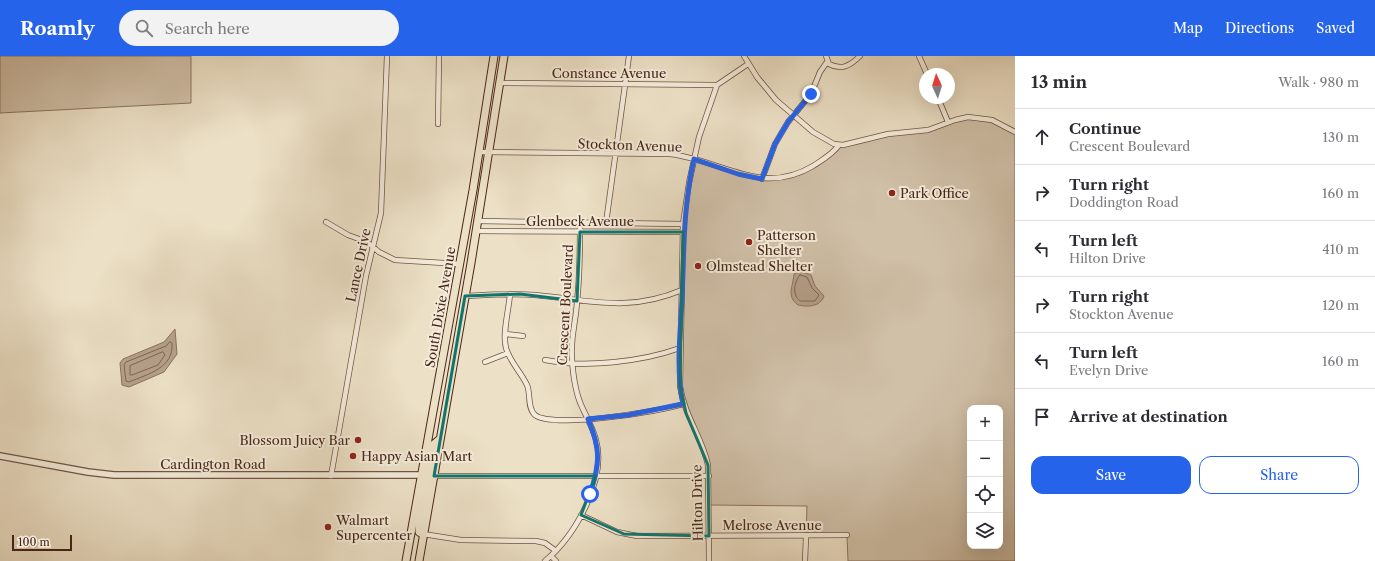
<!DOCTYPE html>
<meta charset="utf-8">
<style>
:root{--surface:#fff;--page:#f2f2f3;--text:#2b2b33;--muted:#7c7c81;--line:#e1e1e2;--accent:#2563eb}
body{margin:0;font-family:"Libre Caslon Text",serif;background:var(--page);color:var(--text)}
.controls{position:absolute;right:12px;bottom:12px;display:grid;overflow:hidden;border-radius:8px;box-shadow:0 4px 16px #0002}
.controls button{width:36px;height:36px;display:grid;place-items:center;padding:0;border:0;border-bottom:1px solid var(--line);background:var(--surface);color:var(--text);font:20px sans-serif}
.compass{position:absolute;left:919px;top:12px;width:36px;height:36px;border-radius:50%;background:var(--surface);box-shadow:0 4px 16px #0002;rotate:356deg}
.scale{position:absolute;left:12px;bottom:10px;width:60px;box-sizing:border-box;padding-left:4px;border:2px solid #4a2618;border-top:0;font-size:11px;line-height:14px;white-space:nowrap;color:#4a2618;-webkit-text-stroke:3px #f3ebda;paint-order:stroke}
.stop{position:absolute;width:12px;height:12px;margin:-9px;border:3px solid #2563eb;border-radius:50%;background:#fff}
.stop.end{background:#2563eb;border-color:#fff;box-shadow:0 1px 4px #0008}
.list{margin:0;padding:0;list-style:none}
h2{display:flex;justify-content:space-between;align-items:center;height:52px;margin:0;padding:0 16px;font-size:17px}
h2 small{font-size:13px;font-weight:400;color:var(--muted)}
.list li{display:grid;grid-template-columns:26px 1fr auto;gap:12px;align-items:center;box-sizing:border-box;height:56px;padding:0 16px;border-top:1px solid var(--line)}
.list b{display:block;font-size:15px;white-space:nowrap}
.list p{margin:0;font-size:13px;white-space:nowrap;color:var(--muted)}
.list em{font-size:13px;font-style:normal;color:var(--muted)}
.actions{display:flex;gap:8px;padding:12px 16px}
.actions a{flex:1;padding:9px 0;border:1px solid var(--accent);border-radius:12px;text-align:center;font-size:14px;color:var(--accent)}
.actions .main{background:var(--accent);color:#fff}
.icon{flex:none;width:22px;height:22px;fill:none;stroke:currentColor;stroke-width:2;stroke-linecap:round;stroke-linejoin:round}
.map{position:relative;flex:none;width:1015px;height:505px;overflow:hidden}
header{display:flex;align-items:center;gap:24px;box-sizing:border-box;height:56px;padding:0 20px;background:var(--accent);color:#fff}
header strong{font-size:19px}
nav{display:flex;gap:22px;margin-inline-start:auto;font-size:14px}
.search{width:280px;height:36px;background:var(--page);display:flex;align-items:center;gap:10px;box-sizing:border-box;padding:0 14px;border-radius:22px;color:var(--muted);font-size:15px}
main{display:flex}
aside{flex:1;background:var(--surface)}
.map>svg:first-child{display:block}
.green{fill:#d0c0a8;stroke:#8d7360;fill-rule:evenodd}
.water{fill:#b5a18b;stroke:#8a705d}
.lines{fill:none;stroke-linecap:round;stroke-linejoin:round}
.shore{stroke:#806452;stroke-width:1}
.minor-casing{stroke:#725444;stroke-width:6}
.tertiary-casing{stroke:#725444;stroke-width:8}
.primary-casing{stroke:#4a2618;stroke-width:9}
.minor{stroke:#f3ebda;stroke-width:4.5}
.tertiary{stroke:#f3ebda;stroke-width:5.5}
.primary{stroke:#ece0c6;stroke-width:7}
.route{stroke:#2563eb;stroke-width:5}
.marked{fill:none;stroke:#0f766e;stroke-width:3;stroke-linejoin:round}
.poi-dot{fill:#8f2418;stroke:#f3ebda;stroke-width:1.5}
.labels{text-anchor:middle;stroke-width:4;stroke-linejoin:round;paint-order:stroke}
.street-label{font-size:13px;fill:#4a2618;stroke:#f3ebda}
.poi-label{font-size:13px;fill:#4a2618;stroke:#f3ebda;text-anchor:start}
</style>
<header>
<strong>Roamly</strong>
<div class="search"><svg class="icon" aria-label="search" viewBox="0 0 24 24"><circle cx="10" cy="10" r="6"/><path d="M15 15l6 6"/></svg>Search here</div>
<nav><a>Map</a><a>Directions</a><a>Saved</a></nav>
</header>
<main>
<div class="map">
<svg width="1015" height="505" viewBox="0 0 1015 505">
<rect width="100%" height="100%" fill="#ece0c6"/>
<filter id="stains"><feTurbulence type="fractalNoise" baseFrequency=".005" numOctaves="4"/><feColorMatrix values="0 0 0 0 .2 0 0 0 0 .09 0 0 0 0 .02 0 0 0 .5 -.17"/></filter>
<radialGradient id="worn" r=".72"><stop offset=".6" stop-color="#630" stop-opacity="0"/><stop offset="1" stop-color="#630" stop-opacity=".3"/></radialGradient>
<path class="green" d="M0,0h191v47l-191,10z
M981,62l34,14v429h-167l-1,-25 -41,1 1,-31 -98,-1 -1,-40 -25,-61 -3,-56 3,-124 11,-65 44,15 45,4 34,-15 22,-18 34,-8 48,-6 34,-11zM970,352h30v138h-30z"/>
<path class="water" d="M800,215l11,4 4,11 9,10c-4,11 -16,11 -26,9 -12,-9 -5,-18 -4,-31z
M175,273l2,25 -13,18 -35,15 -7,-2 -2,-22 3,-4 41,-17z"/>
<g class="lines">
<path class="shore" d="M800,219l7,2 5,11 7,7 -4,6h-15c-8,-6 -6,-19 0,-26z
M170,286l2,1c2,25 -24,31 -43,39l-3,-1 -2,-16 2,-3 40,-16z
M163,296l2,3 -7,10 -26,10h-2v-9z"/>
<g class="minor-casing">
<path id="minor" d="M744,0l13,21 19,23 37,32 21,12 9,1 45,-11 40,-4 27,-10 13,-3 24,3 23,12
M826,0l3,8c13,7 22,1 31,-8
M919,0l8,18
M500,27l217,2
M938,42l10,24
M438,68l1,-68
M479,96l191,2c52,6 91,43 143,12 9,-6 20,-12 26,-21
M762,123l13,-35 13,-22 23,-28 9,-22 7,-10
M478,165l205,3
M326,166l22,13 19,7 12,10 16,8 65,4
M606,167l23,-167
M476,175l207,1
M510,238c-1,15 -8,40 -4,54 4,14 15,24 21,37 4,9 0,21 7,29 14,16 129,-3 149,-10
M465,240c24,-1 46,-3 70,-1 55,5 92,18 147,-5
M506,278l17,2
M545,304c40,8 96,2 135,-12
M485,306l23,-9
M331,420l35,-200 15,-63 6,-157
M434,420h275
M581,459l36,17 20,4 210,-1
M423,478l38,6 75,1 9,2 11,8
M551,500l5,5
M545,505c30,-25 62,-81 51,-121 -3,-12 -9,-22 -14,-33 -7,-15 -9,-32 -10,-48 -2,-19 4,-38 5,-57 3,-27 3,-53 3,-79
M709,505l-1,-96c-6,-28 -24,-50 -28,-79l3,-162 6,-41 10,-46 18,-52 31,-21
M805,505l1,-24"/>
</g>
<g class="tertiary-casing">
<path id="tertiary" d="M0,400l88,16 26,3h310"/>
</g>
<g class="primary-casing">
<path id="primary" d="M418,451l2,10 -1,15 4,2
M425,459l-2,-16 8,-47 3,-8 6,-5
M406,505l67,-371 21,-134
M419,505l52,-298 33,-207"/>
</g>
<use href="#minor" class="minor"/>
<use href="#tertiary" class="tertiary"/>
<use href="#primary" class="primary"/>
</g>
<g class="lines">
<path class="route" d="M590,438c10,-30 11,-45 -2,-75l40,-4 55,-11c-7,-33 -3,-69 -1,-103 2,-50 1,-93 12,-142l44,15 24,5 13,-35 13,-22 23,-28"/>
</g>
<path class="marked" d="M580,176h103l-3,154 6,27 22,52 1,71 -85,-2 -43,-19 15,-39h-162l31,-180 55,-2 57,7z"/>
<g class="poi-dot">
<circle cx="892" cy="137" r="4"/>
<circle cx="749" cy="186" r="4"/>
<circle cx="698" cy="210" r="4"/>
<circle cx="358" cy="384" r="4"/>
<circle cx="353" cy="400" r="4"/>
<circle cx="328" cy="471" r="4"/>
</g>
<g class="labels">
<g class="street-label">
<text x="609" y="22">Constance Avenue</text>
<text transform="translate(630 89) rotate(2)" y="5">Stockton Avenue</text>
<text x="580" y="170">Glenbeck Avenue</text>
<text transform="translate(358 209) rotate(-78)" y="5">Lance Drive</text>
<text transform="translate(565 249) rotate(-87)" y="5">Crescent Boulevard</text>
<text transform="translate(440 251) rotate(-80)" y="5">South Dixie Avenue</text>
<text x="213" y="413">Cardington Road</text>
<text transform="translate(697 447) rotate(-91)" y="5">Hilton Drive</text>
<text x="772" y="474">Melrose Avenue</text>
</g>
<g class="poi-label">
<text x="900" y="142">Park Office</text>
<text x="757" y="184">Patterson<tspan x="757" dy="15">Shelter</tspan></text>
<text x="706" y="215">Olmstead Shelter</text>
<text x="350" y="389" text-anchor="end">Blossom Juicy Bar</text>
<text x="361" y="405">Happy Asian Mart</text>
<text x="336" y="469">Walmart<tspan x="336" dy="15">Supercenter</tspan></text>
</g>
</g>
<rect width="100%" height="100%" filter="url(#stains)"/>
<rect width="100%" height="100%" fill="url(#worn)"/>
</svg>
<div class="controls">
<button>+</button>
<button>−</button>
<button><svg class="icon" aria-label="locate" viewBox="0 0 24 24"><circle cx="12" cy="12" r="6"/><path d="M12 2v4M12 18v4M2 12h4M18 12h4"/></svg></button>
<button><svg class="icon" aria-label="layers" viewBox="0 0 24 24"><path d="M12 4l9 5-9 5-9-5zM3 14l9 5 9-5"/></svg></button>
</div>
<svg class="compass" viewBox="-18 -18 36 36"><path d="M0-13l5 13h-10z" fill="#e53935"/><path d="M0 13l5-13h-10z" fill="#7c7c81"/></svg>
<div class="scale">100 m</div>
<div class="stop" style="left:590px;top:438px"></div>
<div class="stop end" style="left:811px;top:38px"></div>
</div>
<aside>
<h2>13 min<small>Walk · 980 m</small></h2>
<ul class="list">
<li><svg class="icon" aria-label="ahead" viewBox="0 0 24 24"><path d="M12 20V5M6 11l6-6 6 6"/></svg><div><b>Continue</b><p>Crescent Boulevard</p></div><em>130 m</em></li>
<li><svg class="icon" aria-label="right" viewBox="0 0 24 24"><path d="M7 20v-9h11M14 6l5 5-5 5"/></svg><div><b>Turn right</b><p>Doddington Road</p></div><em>160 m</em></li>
<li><svg class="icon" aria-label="left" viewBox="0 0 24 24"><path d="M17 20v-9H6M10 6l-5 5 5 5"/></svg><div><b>Turn left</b><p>Hilton Drive</p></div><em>410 m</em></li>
<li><svg class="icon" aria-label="right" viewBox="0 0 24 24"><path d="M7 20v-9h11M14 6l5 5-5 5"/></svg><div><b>Turn right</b><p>Stockton Avenue</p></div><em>120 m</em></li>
<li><svg class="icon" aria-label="left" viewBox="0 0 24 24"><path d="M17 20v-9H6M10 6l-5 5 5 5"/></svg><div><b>Turn left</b><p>Evelyn Drive</p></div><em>160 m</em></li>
<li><svg class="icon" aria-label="arrive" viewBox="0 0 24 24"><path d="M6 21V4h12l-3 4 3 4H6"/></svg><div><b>Arrive at destination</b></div></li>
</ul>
<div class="actions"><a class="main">Save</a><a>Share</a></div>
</aside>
</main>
